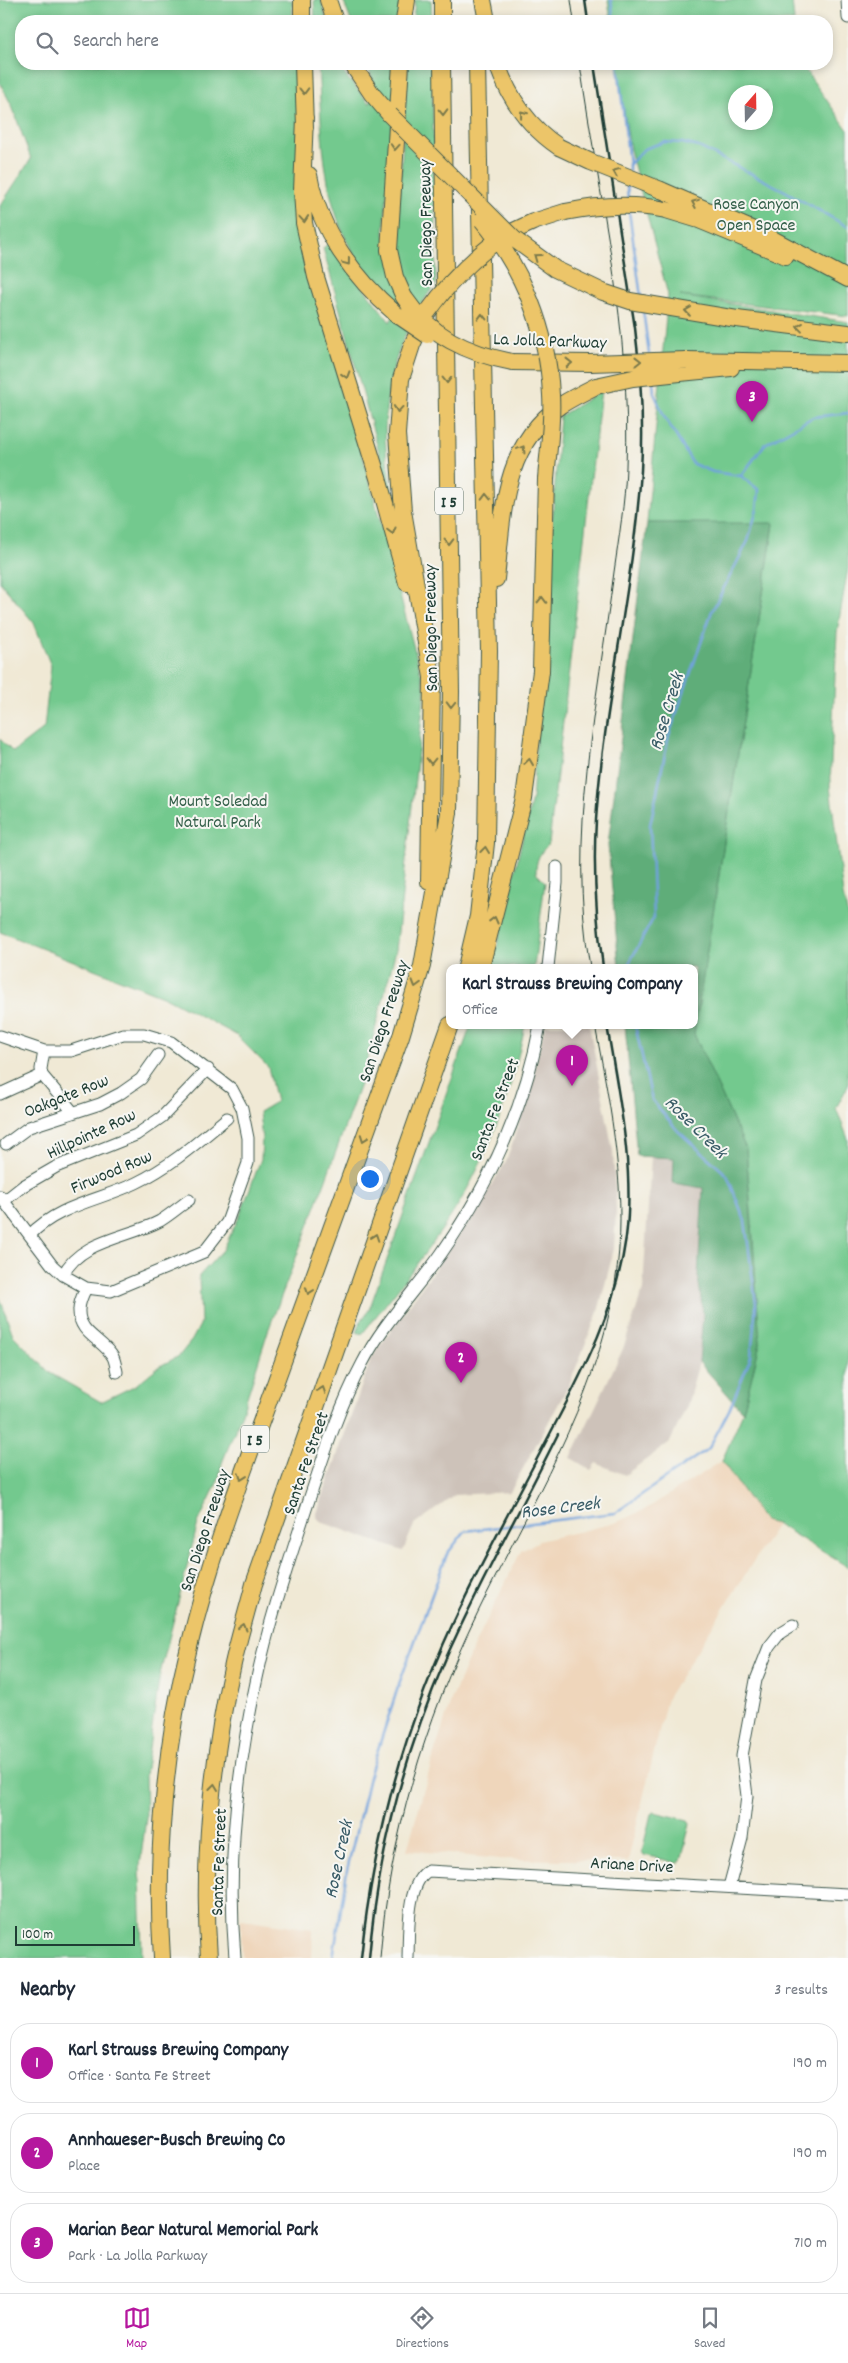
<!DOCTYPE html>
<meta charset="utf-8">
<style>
:root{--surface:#fff;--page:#f6f6f7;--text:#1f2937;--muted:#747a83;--line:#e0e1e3;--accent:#b5179e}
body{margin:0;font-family:Dekko,sans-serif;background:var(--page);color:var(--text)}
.compass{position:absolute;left:728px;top:85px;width:45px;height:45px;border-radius:50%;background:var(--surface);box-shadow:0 2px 8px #0003;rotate:20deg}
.scale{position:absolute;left:15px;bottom:12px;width:120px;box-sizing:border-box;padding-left:5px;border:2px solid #1f3d34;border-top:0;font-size:14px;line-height:18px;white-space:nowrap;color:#1f3d34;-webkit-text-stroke:4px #f6f6f2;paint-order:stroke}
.you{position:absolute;left:369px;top:1178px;width:18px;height:18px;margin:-12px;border:4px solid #fff;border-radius:50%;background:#1a73e8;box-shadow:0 0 0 8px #1a73e833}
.badge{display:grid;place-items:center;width:32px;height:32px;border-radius:50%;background:var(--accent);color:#fff;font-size:16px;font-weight:700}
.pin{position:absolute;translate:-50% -41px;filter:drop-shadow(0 1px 2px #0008)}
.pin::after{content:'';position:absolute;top:26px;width:18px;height:15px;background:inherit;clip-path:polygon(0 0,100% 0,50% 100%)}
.popup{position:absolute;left:446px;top:964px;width:252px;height:65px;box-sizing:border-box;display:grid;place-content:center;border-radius:10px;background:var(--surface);filter:drop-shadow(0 1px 4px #0005);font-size:16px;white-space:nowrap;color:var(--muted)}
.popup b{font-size:19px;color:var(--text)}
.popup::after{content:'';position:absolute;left:50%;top:100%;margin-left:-10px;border:10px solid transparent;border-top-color:var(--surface)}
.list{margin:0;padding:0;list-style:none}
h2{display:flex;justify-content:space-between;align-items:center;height:65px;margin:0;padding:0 20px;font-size:21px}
h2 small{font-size:16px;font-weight:400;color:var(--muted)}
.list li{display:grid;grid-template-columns:32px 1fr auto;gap:15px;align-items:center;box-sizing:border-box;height:80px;margin:0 10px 10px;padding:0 10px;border:1px solid var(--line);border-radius:20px}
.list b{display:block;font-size:19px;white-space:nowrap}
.list p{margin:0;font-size:16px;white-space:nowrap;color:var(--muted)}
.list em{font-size:16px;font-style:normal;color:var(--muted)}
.icon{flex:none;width:28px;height:28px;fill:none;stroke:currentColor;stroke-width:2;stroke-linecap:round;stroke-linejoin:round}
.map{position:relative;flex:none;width:848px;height:1958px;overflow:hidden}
.search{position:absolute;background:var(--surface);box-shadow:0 2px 8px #0003;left:15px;right:15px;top:15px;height:55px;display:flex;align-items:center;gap:12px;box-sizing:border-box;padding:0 18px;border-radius:20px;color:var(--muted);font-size:19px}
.sheet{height:335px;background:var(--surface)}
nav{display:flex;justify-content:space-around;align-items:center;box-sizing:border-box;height:70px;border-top:1px solid var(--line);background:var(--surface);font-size:14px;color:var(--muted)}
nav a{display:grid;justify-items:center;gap:2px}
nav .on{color:var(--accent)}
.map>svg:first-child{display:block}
.built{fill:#efd6bb}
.industrial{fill:#cdc2b9}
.green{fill:#73c98e;stroke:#498361;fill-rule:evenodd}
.forest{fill:#5ead79;stroke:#3e7556}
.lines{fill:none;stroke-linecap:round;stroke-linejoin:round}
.stream{stroke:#71a2dc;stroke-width:2.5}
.minor-casing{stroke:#3e574c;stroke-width:13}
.highway-casing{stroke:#3e574c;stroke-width:18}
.minor{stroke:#fff;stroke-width:11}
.highway{stroke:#ecc569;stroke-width:16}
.tram{stroke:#1f3d34;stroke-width:1}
.rail{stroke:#1f3d34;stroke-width:2.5}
.highway-bridge-casing{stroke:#3e574c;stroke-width:18;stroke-linecap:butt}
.highway-bridge{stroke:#ecc569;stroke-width:16}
.oneway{stroke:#7b7a4c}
.labels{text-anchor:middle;stroke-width:4;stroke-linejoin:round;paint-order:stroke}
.shield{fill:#f6f6f2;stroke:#60746d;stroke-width:1}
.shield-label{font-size:16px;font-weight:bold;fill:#1f3d34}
.park-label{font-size:18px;fill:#34604a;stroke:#f6f6f2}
.street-label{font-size:18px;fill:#1f3d34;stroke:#f6f6f2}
.water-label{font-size:19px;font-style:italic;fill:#385b66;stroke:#f6f6f2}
</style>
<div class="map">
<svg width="848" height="1958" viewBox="0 0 848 1958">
<rect width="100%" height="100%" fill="#f6f6f2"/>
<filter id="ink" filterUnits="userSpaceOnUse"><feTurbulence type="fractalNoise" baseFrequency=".02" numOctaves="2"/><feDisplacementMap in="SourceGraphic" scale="10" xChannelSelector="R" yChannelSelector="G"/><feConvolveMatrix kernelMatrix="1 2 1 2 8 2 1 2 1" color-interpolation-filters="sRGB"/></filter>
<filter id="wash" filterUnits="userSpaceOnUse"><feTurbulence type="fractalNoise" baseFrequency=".0096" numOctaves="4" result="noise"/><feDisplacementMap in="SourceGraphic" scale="20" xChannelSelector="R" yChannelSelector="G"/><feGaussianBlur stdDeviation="1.12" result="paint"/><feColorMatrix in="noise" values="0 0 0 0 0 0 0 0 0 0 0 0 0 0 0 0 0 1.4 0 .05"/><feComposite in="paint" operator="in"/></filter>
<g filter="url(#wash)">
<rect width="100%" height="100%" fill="#f0e9d5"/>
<path class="built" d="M722,1461l42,60 13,3 -110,174 -39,163 -128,-2 -93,-9 27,-96 17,-53 22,-53 48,-97 18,-10 76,-18 31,-14z
M241,1919l72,10 -1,29h-70z"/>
<path class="industrial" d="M545,1025h44l24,126 3,59 -2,39 -16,63 -29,73 -59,107 -55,3 -41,30 -11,26 -82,-29 -5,-6 55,-157 95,-134 40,-63 24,-72z
M651,1157l23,1 29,29 -5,89 5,38 -4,48 -12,44 -17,36 -45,33 -29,-12 -5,7 -20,-12 52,-109 20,-60z"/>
<path class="green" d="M0,0h292l1,21h-272v43h275l11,183 118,442 -29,261 -33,126 -38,106 -57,149 -26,82 -20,50 -4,18 -20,42 -38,151 -15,101 1,43 -6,47 2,93h-142v-660l13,37 37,38 51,29 35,-17 22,-18 21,-11 13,-16 9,-17 -2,-47 24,-26 17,-35 21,-56 1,-20 -3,-27 17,-10 -8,-35 -32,-32 -71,-38 -165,-65v-193l13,13 31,-24 7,-62 -17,-43 -34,-41v-376l31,-47 -19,-53 -12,-23z
M314,0h7l6,21h-12z
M343,0h60l-2,21h-50z
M415,0h16l1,21h-19z
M608,0h184l2,21h-183z
M318,64h23l4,11 25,29 4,-22 -8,-18h30l-12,170 18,44 -6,-30 12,-184h24l4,220c-37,45 -55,108 -50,165 2,27 9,54 14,80l-77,-281 6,-5 61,79 8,-15c-15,-18 -35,-36 -46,-56 -32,-57 -30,-124 -34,-187z
M617,64h184l47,66v186l-168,-20 168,26v246l-11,64 -7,154 13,109 5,21v170l-12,22 12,31v428l-71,-43 -13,-3 -42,-60 21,-49 17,-69 -8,-121 -6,-73 -52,-115 80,-510 -127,-1 21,-228 -38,-145zM736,92h30v30h-30z
M601,391l-52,453c-10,9 -13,16 -13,29l9,9 -11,85h-42l40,-168 28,-383z
M471,1025h54c-14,71 -40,143 -82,203 -25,36 -53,71 -81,106l-5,-2 4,-11 8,-11z
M654,1812l34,8 2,3 -9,38 -3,2 -34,-8 -2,-3 9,-38z"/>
<path class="forest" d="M647,523h127l-80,511 52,115 14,194 -17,69 -44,-50 4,-48 -5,-38 5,-88 -30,-5 1,-25 -37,-2 -12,-131h69v-58h-75l-11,-122z"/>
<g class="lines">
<path class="stream" d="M611,0l3,21
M618,64l11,100
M629,171v-6l15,-16 20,-7 18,1 17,4 86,44 63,36
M627,184l1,17
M629,211l12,86
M643,310l6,44
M741,476l24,-32 48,-27 35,-4
M627,967l27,-50 -4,-92 19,-90 43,-124 36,-70 9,-32 2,-19 -18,-14 -28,-4 -20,-8 -29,-48 -10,-23 -1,-11
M333,1958l14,-88 22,-93 30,-93 48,-130 18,-23 150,-18 94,-65 20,-38 22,-53 5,-53 -11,-83 -18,-46 -49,-44 -26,-31 -17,-75"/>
</g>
</g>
<g filter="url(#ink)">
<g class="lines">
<g class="minor-casing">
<path id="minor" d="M847,0l1,18
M548,967l9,-84v-16
M0,1036l44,15h27l52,-17h21l27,8 61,47 10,19 6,30v25l-21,59 -23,30 -93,39 -25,-3 -23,-13 -11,-10 -52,-69
M44,1051l-3,18 1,6 31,37
M0,1094l42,-19
M6,1144l23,-17 71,-23 21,-11 20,-14 17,-24
M4,1201l19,-15 33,-19 80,-32 26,-18 46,-48
M30,1235c28,-30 71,-35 106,-52 35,-17 62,-41 91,-65
M63,1275c17,-35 65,-37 97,-54 10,-6 19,-14 29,-21
M86,1288c-3,6 -7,15 -7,22 -1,24 24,29 34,47 2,4 3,10 4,15
M729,1887l13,-49 5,-42 -5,-40 14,-76 13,-33 11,-14 13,-8
M235,1958c-8,-92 2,-189 22,-280 12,-57 31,-113 49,-169 16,-48 32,-100 56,-145 21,-41 53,-73 79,-110 48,-69 84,-147 99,-229
M408,1958c1,-23 -2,-75 20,-87l420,23"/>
</g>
<g class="highway-casing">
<path id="highway" d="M302,0v21
M328,0l7,21
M483,0l4,21
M404,21l3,-21
M442,21v-21
M303,64l2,64
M352,64l20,30 18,21
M401,64l-12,186 6,27 9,20
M497,64c12,34 32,63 62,83
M305,117l-3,74 2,32 12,54 62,201 29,105
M309,175c10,55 45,103 87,139
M661,190l102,44 85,45
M666,210l33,10 87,36
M503,236l30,-14 32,-10
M425,317l-13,28 -11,34 -4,55 6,77 29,166 -3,205
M737,319l111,14
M686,360l162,3
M512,362l78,1
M680,373l51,-5
M496,579c7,-64 6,-134 65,-174 11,-7 23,-13 35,-19
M466,967l12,-51 8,-73 3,-192 -12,-587
M481,967l43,-169 17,-127 5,-192
M162,1958c-7,-98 3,-216 27,-311 23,-96 59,-188 92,-280 40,-110 80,-220 120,-331l21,-70 27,-153 2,-121 -9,-628
M209,1958c-7,-93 3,-203 24,-294 6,-27 14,-53 21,-80l196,-559"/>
</g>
<use href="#minor" class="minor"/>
<use href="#highway" class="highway"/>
<path class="tram" d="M571,0l3,21
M580,64c19,134 52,268 46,403 -1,35 -7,70 -12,105 -17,131 -47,264 -24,395
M380,1958c9,-119 45,-237 97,-344 52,-108 119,-211 138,-330 14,-88 -4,-173 -20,-259"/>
<path class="rail" d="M585,0l3,21
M594,64l41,264c6,48 9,95 6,143 -8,117 -37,232 -45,349 -3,50 0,98 7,147
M361,1958c13,-126 48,-247 104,-360 28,-57 58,-112 87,-168 32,-60 65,-124 74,-193 9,-70 -8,-144 -19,-212
M369,1958c9,-103 36,-206 77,-300 34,-76 75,-149 112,-224"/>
<g class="highway-bridge-casing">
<path id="highway-bridge" d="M390,115l124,124 41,30 48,23 27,9 107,18
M559,147l32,15 70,28
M565,212c34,-7 67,-9 101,-2
M482,220c41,49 66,111 69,175 2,28 -3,57 -5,84
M404,297c26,39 63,56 108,65
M427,313c22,-31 46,-55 76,-77
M396,314l31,21
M590,363l96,-3
M596,386l37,-8 47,-5"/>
</g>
<use href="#highway-bridge" class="highway-bridge"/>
</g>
<defs><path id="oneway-chevron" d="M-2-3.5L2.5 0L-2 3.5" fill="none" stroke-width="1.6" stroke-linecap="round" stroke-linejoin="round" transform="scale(1.25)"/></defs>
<g class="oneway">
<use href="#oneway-chevron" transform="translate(304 91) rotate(89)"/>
<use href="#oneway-chevron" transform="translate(443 112) rotate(89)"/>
<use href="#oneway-chevron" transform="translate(523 114) rotate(-128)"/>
<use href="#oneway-chevron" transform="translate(395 147) rotate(94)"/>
<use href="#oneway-chevron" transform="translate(616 172) rotate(-158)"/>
<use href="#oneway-chevron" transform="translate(695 203) rotate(-158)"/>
<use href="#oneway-chevron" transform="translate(304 219) rotate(85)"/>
<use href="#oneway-chevron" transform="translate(537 257) rotate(-144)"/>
<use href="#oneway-chevron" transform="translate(347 262) rotate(53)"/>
<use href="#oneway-chevron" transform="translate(688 311) rotate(-172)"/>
<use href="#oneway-chevron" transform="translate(482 317) rotate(-91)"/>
<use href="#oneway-chevron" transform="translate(800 327) rotate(-173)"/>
<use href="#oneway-chevron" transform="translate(638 361) rotate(-1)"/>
<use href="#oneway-chevron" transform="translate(569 363)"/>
<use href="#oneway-chevron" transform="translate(346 375) rotate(73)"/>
<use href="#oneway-chevron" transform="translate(447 380) rotate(89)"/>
<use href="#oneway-chevron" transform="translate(398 409) rotate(95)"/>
<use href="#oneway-chevron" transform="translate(522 449) rotate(-59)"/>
<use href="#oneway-chevron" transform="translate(486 497) rotate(-91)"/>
<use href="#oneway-chevron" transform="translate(392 531) rotate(75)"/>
<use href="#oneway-chevron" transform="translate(449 542) rotate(89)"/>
<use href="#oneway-chevron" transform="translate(542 600) rotate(-89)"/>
<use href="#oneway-chevron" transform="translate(451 705) rotate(91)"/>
<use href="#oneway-chevron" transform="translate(431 761) rotate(91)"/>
<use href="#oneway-chevron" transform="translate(529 762) rotate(-82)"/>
<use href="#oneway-chevron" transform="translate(485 850) rotate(-83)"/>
<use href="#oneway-chevron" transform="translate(494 920) rotate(-76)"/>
<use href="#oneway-chevron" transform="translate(416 984) rotate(106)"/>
<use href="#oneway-chevron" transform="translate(364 1138) rotate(110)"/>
<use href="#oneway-chevron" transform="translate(375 1237) rotate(-71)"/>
<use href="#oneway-chevron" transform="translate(309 1291) rotate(110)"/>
<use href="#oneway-chevron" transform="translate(322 1390) rotate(-71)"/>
<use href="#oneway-chevron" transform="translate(242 1477) rotate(109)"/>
<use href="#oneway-chevron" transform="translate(243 1627) rotate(-75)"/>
<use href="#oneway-chevron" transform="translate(214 1787) rotate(-83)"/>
</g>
</g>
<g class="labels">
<g class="shield">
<rect x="435" y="487.5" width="28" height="27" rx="4"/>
<rect x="241" y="1425.5" width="28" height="27" rx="4"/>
</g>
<g class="shield-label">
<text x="449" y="507">I 5</text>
<text x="255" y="1445">I 5</text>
</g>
<g class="park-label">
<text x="756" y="209">Rose Canyon<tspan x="756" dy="21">Open Space</tspan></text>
<text x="218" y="806">Mount Soledad<tspan x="218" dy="21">Natural Park</tspan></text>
</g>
<g class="street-label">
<text transform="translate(425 223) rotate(-91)" y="6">San Diego Freeway</text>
<text transform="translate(550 340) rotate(2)" y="6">La Jolla Parkway</text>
<text transform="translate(430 628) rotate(-91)" y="6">San Diego Freeway</text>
<text transform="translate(383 1021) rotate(-72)" y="6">San Diego Freeway</text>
<text transform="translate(66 1095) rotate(-22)" y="6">Oakgate Row</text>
<text transform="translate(494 1109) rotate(-69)" y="6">Santa Fe Street</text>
<text transform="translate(91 1133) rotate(-25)" y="6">Hillpointe Row</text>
<text transform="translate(111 1171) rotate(-23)" y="6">Firwood Row</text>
<text transform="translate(305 1463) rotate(-71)" y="6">Santa Fe Street</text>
<text transform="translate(204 1530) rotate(-72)" y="6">San Diego Freeway</text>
<text transform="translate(218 1862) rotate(-88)" y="6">Santa Fe Street</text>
<text transform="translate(632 1864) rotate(3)" y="6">Ariane Drive</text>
</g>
<g class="water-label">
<text transform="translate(665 711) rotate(-73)" y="7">Rose Creek</text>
<text transform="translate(697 1126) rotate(45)" y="7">Rose Creek</text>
<text transform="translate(560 1506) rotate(-7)" y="7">Rose Creek</text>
<text transform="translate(337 1859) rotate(-78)" y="7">Rose Creek</text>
</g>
</g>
</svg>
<svg class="compass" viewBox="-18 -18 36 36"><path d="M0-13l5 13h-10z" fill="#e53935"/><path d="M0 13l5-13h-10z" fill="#747a83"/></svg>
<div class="scale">100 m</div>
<div class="you"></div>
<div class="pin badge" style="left:572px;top:1086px">1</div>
<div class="popup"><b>Karl Strauss Brewing Company</b>Office</div>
<div class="pin badge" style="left:461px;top:1383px">2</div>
<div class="pin badge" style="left:752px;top:422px">3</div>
<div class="search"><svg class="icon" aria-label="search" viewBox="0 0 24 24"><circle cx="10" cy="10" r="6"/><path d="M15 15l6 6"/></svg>Search here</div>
</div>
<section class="sheet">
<h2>Nearby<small>3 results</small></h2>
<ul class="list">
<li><span class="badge">1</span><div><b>Karl Strauss Brewing Company</b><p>Office · Santa Fe Street</p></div><em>190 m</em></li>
<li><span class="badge">2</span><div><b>Annhaueser-Busch Brewing Co</b><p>Place</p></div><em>190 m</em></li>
<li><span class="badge">3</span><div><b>Marian Bear Natural Memorial Park</b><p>Park · La Jolla Parkway</p></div><em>710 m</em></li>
</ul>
</section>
<nav>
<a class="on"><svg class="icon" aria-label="map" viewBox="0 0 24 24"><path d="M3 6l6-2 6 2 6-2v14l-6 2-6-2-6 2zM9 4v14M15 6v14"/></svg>Map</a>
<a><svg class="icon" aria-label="directions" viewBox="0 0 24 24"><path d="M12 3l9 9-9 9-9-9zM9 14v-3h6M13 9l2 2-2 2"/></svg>Directions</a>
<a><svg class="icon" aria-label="saved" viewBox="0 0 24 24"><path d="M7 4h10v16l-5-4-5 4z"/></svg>Saved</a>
</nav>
